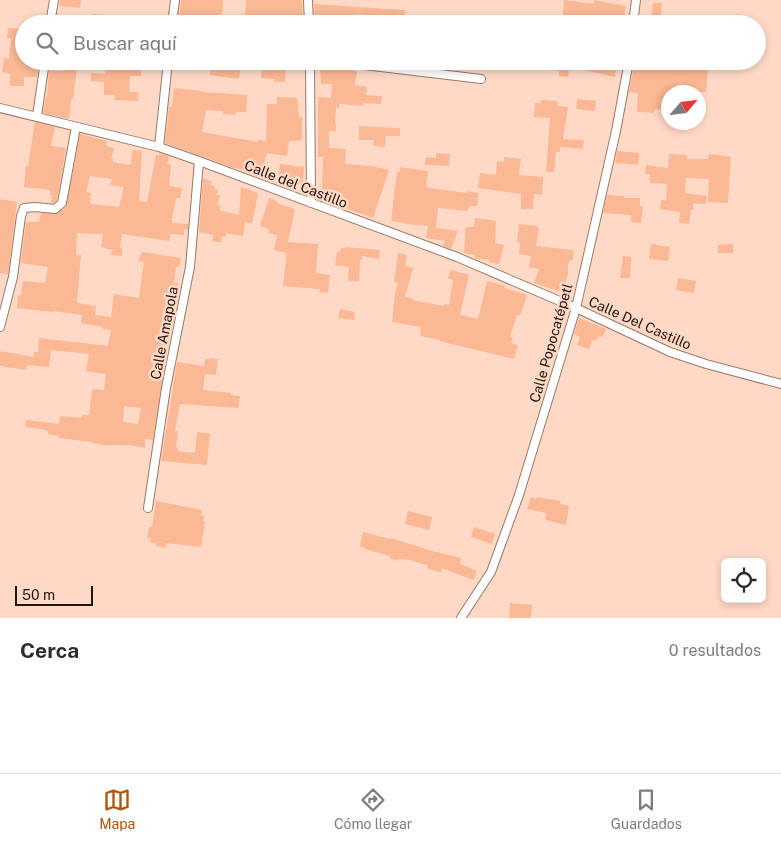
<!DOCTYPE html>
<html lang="es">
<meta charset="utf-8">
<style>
:root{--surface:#fff;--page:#f7f7f7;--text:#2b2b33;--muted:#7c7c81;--line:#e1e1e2;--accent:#b45309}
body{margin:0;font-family:"Public Sans",sans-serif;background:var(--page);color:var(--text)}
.controls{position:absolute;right:15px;bottom:15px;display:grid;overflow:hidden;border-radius:8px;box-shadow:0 2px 8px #0003}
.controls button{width:45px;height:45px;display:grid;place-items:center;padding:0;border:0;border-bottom:1px solid var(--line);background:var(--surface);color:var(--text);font:25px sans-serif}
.compass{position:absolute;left:661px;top:85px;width:45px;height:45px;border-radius:50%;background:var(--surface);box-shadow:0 2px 8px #0003;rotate:62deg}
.scale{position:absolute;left:15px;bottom:12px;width:78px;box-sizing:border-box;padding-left:5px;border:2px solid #21140d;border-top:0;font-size:14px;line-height:18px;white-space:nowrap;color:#21140d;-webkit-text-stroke:4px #ffd9c6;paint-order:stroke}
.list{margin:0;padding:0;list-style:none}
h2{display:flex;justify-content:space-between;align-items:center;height:65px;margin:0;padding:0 20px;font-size:21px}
h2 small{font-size:16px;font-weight:400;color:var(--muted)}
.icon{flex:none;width:28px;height:28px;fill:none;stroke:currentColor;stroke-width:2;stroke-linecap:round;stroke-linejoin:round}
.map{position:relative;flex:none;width:781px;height:618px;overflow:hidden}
.search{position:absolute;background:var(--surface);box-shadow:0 2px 8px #0003;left:15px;right:15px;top:15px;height:55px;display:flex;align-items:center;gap:12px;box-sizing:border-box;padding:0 18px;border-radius:28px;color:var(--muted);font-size:19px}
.sheet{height:155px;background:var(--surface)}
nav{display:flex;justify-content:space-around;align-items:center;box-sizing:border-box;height:70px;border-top:1px solid var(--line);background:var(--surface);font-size:14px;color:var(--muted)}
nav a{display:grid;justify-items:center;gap:2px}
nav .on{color:var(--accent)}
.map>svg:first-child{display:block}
.building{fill:#fbb894;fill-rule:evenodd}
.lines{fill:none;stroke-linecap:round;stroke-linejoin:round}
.street-casing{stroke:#9a7866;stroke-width:10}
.street{stroke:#fff;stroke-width:8}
.labels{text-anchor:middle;stroke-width:5;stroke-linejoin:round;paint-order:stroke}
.street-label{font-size:14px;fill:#21140d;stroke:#ffd9c6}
</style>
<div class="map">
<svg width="781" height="618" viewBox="0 0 781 618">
<rect width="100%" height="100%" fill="#ffd9c6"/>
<path class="building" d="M60,0h21l-1,8 -21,-2z
M181,0h42l-1,16 -17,-1 -1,5h-3v4h-23z
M246,0h56l1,24h-63l1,-10 4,1z
M564,0l30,4v-4l32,6 -2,10h-3v2h-3l-1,6h-55z
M653,3h9l-2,21h-9z
M314,4l91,6 -1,14h-28v-4h-2v-4l-19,-2v10l-40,-1z
M93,14l18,2 -1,8h-18z
M8,28l13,1 -2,13h5v19h12v8h2l-1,8h-13v9h-14v-12l-8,-2 2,-14 5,1 2,-21h-4z
M67,61h11l-5,38h-2l-2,20 -26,-6 3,-16h1l2,-27 16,1z
M106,61h36l-1,15h-11l-1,16h9v9l-24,-1 1,-5h-11v-13l-13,-1v-8l14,1z
M211,61l30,4 -2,14 -29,-4z
M544,61l43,1 29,5 -1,10 -46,-10 -1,10 -9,-1v-5l-16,-2z
M635,61h79l-1,8h-5l-2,23h-38v14l-7,-1v5l-6,-1 -1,4 -17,-1 1,-19 -9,-1z
M262,65l24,1 -1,16h-11v-3l-13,-1z
M320,67l37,4 -2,14 12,2 -1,8 16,1 -1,8 -18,-1v3l-24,-2v4l-3,-1 -1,16h1v8h-7v17l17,1 -1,15 27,2 17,4 -16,48 -45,-16 4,-10h-10v-2l1,-33h-5v-60l13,1 1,-14h-11z
M174,88l28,3v1l45,3 -1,17h-10v3l-13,-1v-3l-17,-1 -4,22 55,10 2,-3 7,3 1,-38h10v-7l20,1 2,19h3v23l-13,1 -2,15 -20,-3 -6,20 -27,-5 -69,-25 4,-36h3z
M577,99l19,2 -1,10 -19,-2z
M541,100l17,1 -1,5 11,1 -5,32 21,1 -1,9 -23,-2v5h-4l-2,20h-8l4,-54 -16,-1 1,-14h6z
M35,122l20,5 -4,19 15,2 -9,52 -4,3h-2l1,-8h-2v-5l-26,-3 2,-21h2z
M359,126l41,2v8h-14l-1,11 -12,-1 1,-6h-15z
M80,134l27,7 -1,5 8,2 -3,11h2v3l18,3 1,-15 10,1 -3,50 8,1 9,-47 3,1v-3l10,3 -2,8 4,1 -2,21 13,2 -2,10h-4l-4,19v6l16,1v6l-4,-1v6l-13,-1 -2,7 -47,-7 -2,14 2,1v7l-11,-1 1,-5 -11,-3 2,-13 -26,-1 -1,22h5l-4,46 1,2 18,3 -1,9 16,2 3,-23 25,4 5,-36 -5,-1 1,-7h2v-2l39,6 -2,9h-3l-2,16h4l-1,14h-2v3l-5,-1 -7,51 -3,-1 -1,17 1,2h4l-11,72 -8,-1v9l-15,-3h-28l-10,-2v-1l-33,-4v-2l-11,-2v-2l-2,-2 -21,-3 1,-7 33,4 1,-8 22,2v-3h7l3,-26 12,1 2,-16 -20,-3 3,-17 -38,-4 -2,17 -22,-2 -1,5 -26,-4v-15l34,6v-5h4l1,-14 69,8 3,-16 -8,-1v-2l-22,-4 1,-8 -29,-4v1l-36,-4 1,-13 3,1 2,-15 22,2 3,-16 -27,-4 5,-41h13l2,-9 15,1 10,-7zM90,176l22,3 -2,6 14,2 -5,20 -29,-3 1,-11 -5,-1zM124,406l17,2 -3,16 -15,-2z
M617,151l22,2 -1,12 -23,-2z
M436,153l14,1 -1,12 -24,-1 1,-8 10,1z
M669,154l18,1v4h21l1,-5 22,3 -3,46 -20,-1 1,-23 -23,-1 -1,15 22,3 -1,8 -13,-1v7h-2l-2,14 -10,-1 1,-11 -20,-3 1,-9 5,1 1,-17 -17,-1v-9h-5l1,-9 22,3z
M504,157l17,2 -2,16 24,2 -1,18 -8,-1 -1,15h-12v-15l-43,-6 2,-15 16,2 1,-14 7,1z
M280,164l24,3 -1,17 -25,-2z
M400,167l28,4 -2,15 3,2 38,5v-2l12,2 -2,13h-7l-3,5 -29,-3 -2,20 22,3 -7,18 -8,-3 2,-5 -19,-3 2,-12 -23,-2v-1l-14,-2 6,-50 3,1z
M203,178l9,4 -2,3 5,1 -1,3 4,1 -2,5 4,1 -3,9 4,1 -2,4 20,5 2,-28 17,6 -6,31 -7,-2 -2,14 -17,-3v4l-4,-1 -1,7 -9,-2 1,-6 -14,-3z
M607,195l17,1v2h16v8h3l-2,17 -10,-1v-7l-28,-2z
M269,198l8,3v2l18,6 -7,33 30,2 -2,29 14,2 -2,18 -9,-1 1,-3 -37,-3 4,-33 -13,-3 3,-15 -9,-2 1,-4 -9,-3z
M0,199l17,3 -9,72 -8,-1z
M475,218l21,3 -1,22 9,2 -5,19 -10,-2v-3h-14v-4l-11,-2 2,-26h8z
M519,224l18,2v2h2l-3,18 38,4 -1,10h-3v3h-2v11l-7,18 -27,-9 5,-14 -10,-2 2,-11 -12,-2 1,-11 -3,-1z
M651,244l19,3 -2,14 -19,-2z
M733,244v9h-15v-8z
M345,247l35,3 -1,9 -17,-3v4h-2l-1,21h-11l1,-14 -14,-2 2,-13h3l1,-4h4z
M398,253l9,2 -2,11 8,2 -8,29 8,1 -1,2 32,6 1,-2 4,1 4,-25 -5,-2 3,-8 18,5 -9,40 18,4 9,-38 18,5 -1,2 23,7 -7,21 -3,-2 -7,23 3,1 -2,5 7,2 -4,14 -75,-18 1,-1 -20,-4 1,-9 -29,-5 3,-28 3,-11 -4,-1z
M623,256l8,1 -1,21h-10z
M678,278l18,3 -2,12 -18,-3z
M340,309l15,3 -1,8 -16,-2z
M579,318l27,11 -3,8 -5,-1 -1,4h-5l-3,9 -12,-4 3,-8 -6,-3z
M210,358l8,1 -2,16 -11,-1 -2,16 28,3v2l9,1 -2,12 -58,-4 -5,27h3l-2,16 2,1v3l17,2 2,-21 13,2 -3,31 -46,-4 16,-99 27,4 1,-7h5z
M531,497l5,2 1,-2 24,4 -1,3 9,2 -3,19 -20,-5v-7l-19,-4z
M156,501l46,9 -1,6h3l-1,5 2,1 -4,25 -35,-4v5l-10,-2v-3l-6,-1 1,-4h-4l2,-11h3z
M408,511l24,6 -3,13 -24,-6z
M474,527l21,7 -3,10 -21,-7z
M363,532l27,7 1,-1 41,13 29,7 -1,6 17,7 -4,9 -31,-12 -1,4 -13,-3 -1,-4 -17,-5 -11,-1 -1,2 -8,-3v-2l-25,-7v-1l-5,-2z
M510,603l22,2 -1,13h-22z"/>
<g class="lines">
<g class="street-casing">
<path id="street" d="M308,0l1,24
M50,24l4,-24
M172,24l3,-24
M633,24l3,-24
M310,61l1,142
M331,61l150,18
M0,108l159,39 40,14 258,96 119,51 94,44 36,12 75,20
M37,116l8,-55
M159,147l9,-86
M0,327l13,-50 8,-61 3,-8 11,-1 20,2 7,-6 14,-76
M148,508l18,-120 24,-121 9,-106
M461,618l30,-46 28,-77 57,-187 40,-177 13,-70"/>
</g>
<use href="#street" class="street"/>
</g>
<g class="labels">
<g class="street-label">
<text transform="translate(296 184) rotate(21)" y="5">Calle del Castillo</text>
<text transform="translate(640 323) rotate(24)" y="5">Calle Del Castillo</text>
<text transform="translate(164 333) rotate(-79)" y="5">Calle Amapola</text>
<text transform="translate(551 343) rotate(-74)" y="5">Calle Popocatépetl</text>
</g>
</g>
</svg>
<div class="controls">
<button><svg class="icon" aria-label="locate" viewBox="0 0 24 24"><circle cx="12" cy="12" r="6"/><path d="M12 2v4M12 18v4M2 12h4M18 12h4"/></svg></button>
</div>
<svg class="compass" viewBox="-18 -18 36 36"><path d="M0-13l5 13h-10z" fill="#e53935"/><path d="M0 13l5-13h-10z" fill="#7c7c81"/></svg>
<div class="scale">50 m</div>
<div class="search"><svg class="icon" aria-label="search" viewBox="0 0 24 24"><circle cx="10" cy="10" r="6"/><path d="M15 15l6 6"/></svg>Buscar aquí</div>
</div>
<section class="sheet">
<h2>Cerca<small>0 resultados</small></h2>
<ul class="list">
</ul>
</section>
<nav>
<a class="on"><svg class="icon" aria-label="map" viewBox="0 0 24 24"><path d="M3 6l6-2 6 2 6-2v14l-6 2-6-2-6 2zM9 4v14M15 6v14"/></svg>Mapa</a>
<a><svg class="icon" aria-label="directions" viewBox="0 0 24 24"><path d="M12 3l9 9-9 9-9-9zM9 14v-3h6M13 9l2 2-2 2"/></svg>Cómo llegar</a>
<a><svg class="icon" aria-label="saved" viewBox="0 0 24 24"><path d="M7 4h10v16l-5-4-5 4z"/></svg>Guardados</a>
</nav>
